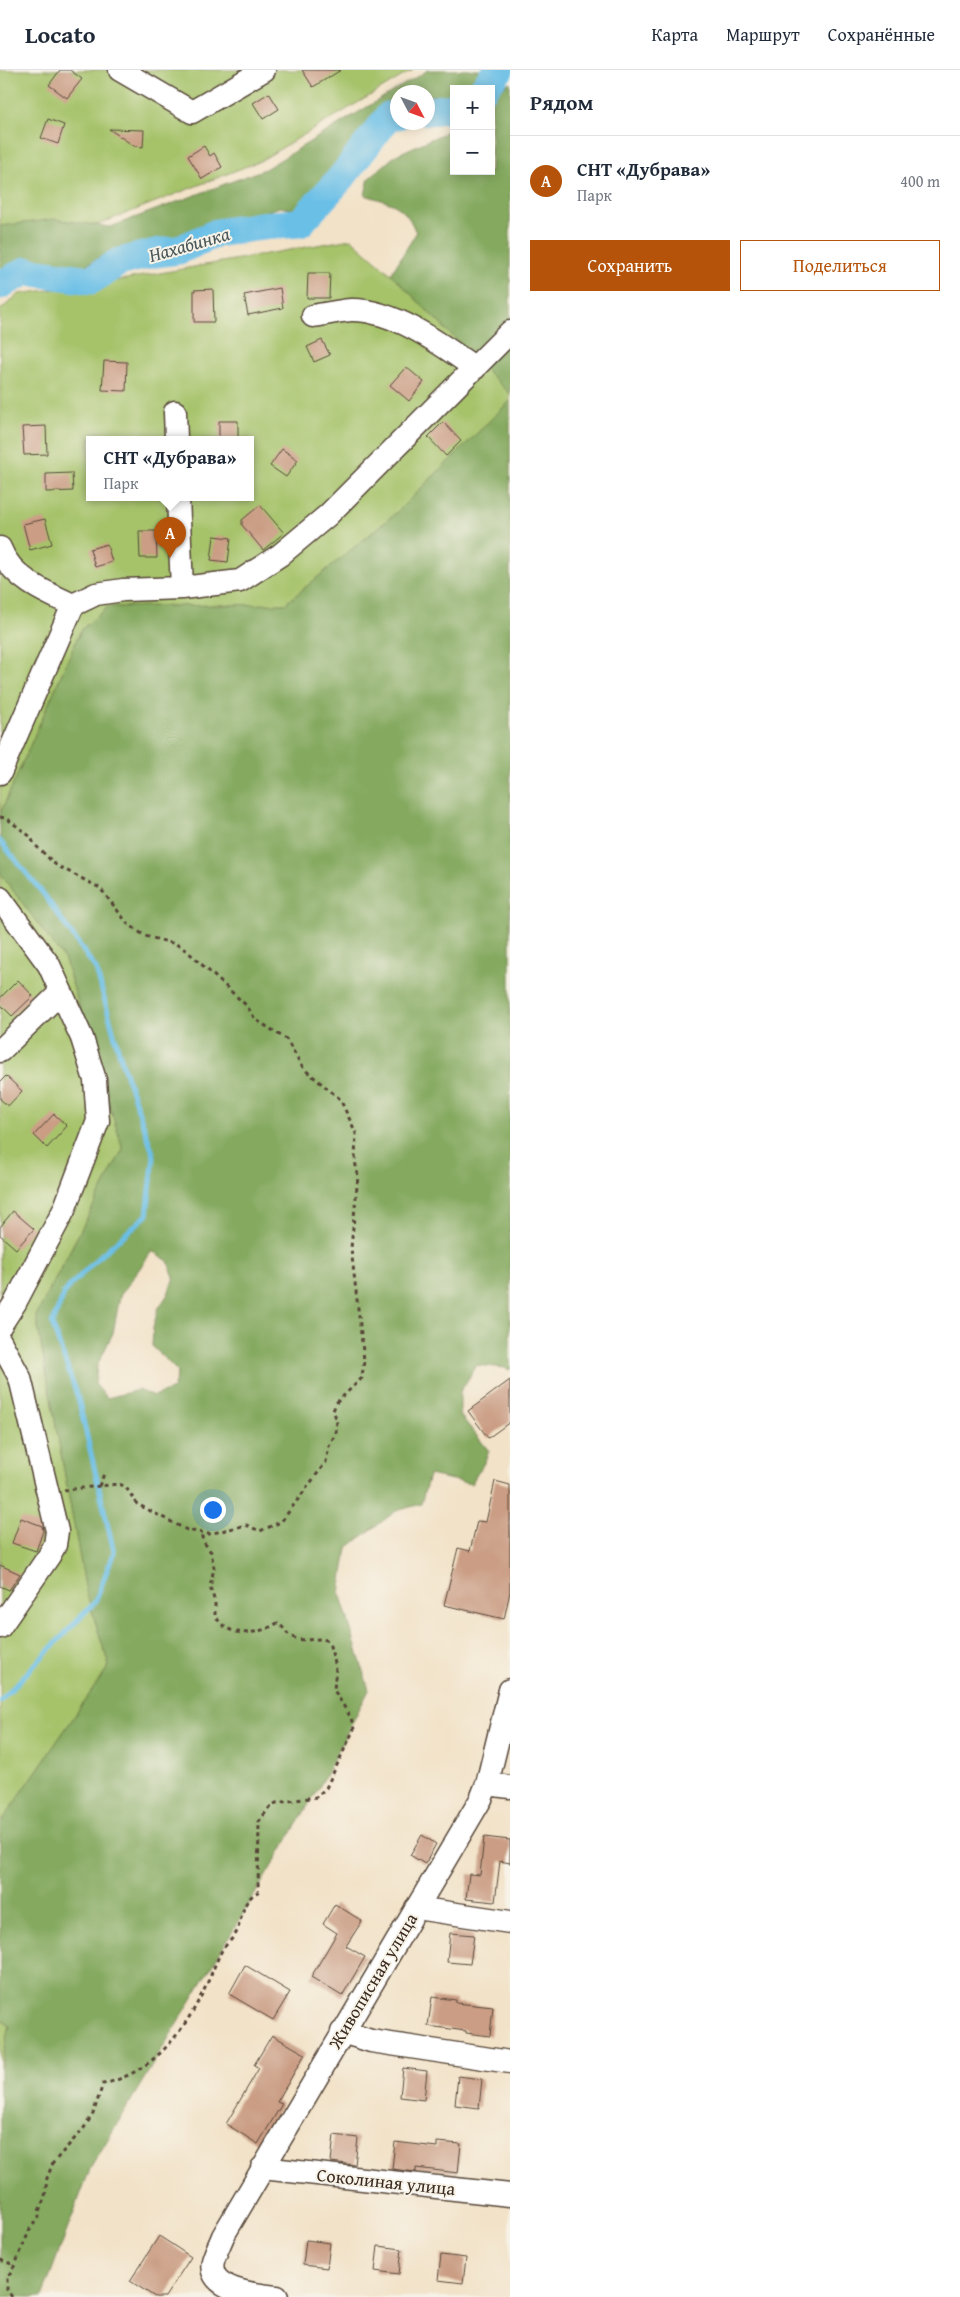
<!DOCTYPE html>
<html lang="ru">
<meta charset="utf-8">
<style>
:root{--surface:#fff;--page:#f2f2f3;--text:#1f2937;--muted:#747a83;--line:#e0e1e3;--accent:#b45309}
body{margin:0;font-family:"Gentium Book Plus",serif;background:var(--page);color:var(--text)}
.controls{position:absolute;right:15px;top:15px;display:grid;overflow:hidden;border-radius:0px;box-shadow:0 2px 12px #0003}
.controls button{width:45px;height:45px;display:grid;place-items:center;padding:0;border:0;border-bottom:1px solid var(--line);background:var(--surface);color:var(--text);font:25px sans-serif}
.compass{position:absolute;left:390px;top:15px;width:45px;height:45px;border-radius:50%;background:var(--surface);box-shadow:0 2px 12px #0003;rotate:131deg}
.you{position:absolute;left:212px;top:1439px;width:18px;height:18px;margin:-12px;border:4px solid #fff;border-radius:50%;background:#1a73e8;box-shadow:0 0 0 8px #1a73e833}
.badge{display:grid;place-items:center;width:32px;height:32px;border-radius:50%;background:var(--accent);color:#fff;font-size:16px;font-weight:700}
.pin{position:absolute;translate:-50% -41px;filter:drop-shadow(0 1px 2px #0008)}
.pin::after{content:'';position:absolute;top:26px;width:18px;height:15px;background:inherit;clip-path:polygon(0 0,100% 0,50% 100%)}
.popup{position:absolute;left:86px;top:366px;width:168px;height:65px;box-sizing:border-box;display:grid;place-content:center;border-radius:0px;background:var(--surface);filter:drop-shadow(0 1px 4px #0005);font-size:16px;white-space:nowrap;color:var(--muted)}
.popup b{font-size:19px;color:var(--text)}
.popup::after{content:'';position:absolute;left:50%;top:100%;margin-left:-10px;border:10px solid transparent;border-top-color:var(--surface)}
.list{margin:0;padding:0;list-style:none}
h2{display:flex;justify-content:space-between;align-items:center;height:65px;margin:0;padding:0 20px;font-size:21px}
h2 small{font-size:16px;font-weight:400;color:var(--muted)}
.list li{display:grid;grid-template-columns:32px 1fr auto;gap:15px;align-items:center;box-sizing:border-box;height:90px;padding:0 20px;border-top:1px solid var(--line)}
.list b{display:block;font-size:19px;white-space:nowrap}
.list p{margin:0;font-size:16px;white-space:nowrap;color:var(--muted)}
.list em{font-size:16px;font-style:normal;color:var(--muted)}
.actions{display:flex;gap:10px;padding:15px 20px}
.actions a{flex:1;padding:11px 0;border:1px solid var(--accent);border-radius:0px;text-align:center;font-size:18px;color:var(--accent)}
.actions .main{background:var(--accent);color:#fff}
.map{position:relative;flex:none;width:510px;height:2227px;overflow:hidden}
header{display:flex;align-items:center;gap:30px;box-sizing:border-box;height:70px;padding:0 25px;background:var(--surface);border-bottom:1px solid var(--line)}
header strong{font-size:24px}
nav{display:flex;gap:28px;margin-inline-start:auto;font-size:18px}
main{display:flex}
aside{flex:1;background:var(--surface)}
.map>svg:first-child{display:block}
.green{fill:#a6c36a;stroke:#707644;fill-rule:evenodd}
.forest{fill:#84a95e;stroke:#606a3e;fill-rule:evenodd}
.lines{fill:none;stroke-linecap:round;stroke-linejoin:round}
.stream{stroke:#6abfe7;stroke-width:5}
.river{stroke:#6abfe7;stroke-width:29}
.building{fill:#ca9d84}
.minor-casing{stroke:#564638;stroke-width:25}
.path{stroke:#564638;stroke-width:3;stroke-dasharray:4 4;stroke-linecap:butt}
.minor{stroke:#fff;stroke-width:22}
.labels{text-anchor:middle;stroke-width:4;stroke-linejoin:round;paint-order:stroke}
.street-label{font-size:18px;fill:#3b2a1e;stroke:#f7f3e8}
.water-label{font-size:19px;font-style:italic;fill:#49575a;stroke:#f7f3e8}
</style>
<header>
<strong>Locato</strong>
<nav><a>Карта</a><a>Маршрут</a><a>Сохранённые</a></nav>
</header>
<main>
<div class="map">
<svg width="510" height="2227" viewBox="0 0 510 2227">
<rect width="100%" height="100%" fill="#f7f3e8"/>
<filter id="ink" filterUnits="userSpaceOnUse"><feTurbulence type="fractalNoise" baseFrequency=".02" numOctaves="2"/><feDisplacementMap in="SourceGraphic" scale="10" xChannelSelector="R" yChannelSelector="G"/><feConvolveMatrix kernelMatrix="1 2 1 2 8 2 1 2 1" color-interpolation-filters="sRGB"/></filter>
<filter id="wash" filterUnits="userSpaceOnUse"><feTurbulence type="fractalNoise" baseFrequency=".0096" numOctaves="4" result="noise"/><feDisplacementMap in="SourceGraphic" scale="20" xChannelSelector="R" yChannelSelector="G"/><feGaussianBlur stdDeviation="1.12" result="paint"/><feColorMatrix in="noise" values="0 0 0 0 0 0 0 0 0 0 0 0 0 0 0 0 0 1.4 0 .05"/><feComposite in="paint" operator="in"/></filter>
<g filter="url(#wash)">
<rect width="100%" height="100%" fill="#f2e2c8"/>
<path class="green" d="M0,0h413l-153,91 -181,71 -79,13z
M351,169l40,35 119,120v7l-114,112 -111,91 -177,3 -27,23 -81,184v-504l19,-16 96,-13zM90,369h160v58h-160z
M0,803l65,87 58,189 -87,167 50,275 23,75 -109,158z
M0,1949l10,7 -10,44z"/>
<path class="forest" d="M428,0h61l-20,19h-15v10l-26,-4v-3h-30l-1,19 -16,9 -52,66 -32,24 -17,-3 -86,28 -81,15 -32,18 -19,3 -37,-5 -17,4 -8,5v-49l55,-7 55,8 155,-58z
M510,12v312l-119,-120 25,-41c-11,-29 -23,-29 -51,-38l4,-17 27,-23 46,-21 12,-9v46h37v-74z
M510,331v969l-5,-2 -28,-3 -17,27v23l29,36 -5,12 -13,21 -42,-9 -8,29 -25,7 -49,37 -7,45 29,97 -48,94 -231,385 -48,128h-42v-227l10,-44 -10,-7v-195l109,-158 -23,-75 -50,-275 87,-167 -58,-189 -65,-87v-59l81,-184 27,-23 177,-3 111,-91zM152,1181l16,10 6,16 -6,17 -10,15 -5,19 -1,18 26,26 -5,17 -19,7 -16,-6 -31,8 -12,-14 2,-18 16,-33 7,-37z"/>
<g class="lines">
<path class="stream" d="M0,771l45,55 51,73 27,97 31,90 -7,59 -46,40 -36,36 -13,33 26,74 36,154 -19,50 -95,99"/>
<path class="river" d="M483,19l16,-19
M428,41l26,-3
M0,215l26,-14 65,9 28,-18 36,-9 24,-3 38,-17 43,-7 40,-3 42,-46 47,-61 9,-1"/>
</g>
<g id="blocks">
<path class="building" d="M60,0h10l12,9 -15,19 -18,-13z
M302,0h39l-28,17z
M269,23l10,16 -16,10 -10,-16z
M48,49l16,6 -6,19 -17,-6z
M109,59l35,1 -1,17 -9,-1z
M204,76l6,10 4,-3 8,14 -20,12 -14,-23z
M308,203h22l-1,25h-22z
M280,218l3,20 -35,7 -4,-20z
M213,219l1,33h-20v-32z
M322,270l8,15 -16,7 -7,-15z
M104,291l23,1 -1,29 -24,-1z
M406,297l18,15 -15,19 -19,-16z
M219,351h19v18h-19z
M443,352l18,19 -15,15 -18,-19z
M46,356l1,28 -23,1 -2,-28z
M282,379l16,11 -12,17 -16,-11z
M72,403l1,18 -27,1v-18z
M260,435l24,28 -21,17 -21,-25v-5z
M45,449l7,25 -22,6 -7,-26z
M139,461h17l1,27h-17z
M214,466l17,2 -3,24 -17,-2z
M107,474l5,18 -17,5 -5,-18z
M18,910l15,16 -21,20 -12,-12v-6z
M6,1006l16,15 -14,15 -8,-7v-17z
M54,1044l13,12 -20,22 -13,-13z
M13,1141l21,18 -18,20 -16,-14v-8z
M510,1310v42l-22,16 -20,-27z
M495,1411l15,4v107l-6,27 -60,-14 14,-57 12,3 7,-30 9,1z
M21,1448l21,8 1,5 -7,20 -24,-8z
M0,1495l20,9 -11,16 -9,-4z
M422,1765l14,9 -11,20 -15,-9z
M484,1767l26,3v23l-10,-2 -5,41 -29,-3 3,-25 11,1z
M335,1834l27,17 -16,25 19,11 -23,39 -31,-19 26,-44 -14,-9z
M450,1863l24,2 -4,29 -23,-2z
M245,1895l45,27 -17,28 -44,-26z
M432,1927l24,3v3l37,4 -3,29 -24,-3v-2l-38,-5z
M272,1965l33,19 -28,48 5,2 -24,40 -32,-20 33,-56 -5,-3z
M403,1998l24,3 -3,29 -24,-3z
M458,2006l24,3 -3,29 -24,-3z
M334,2065l24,3 -3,27 -24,-3z
M395,2072l42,5v-5l24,2 -3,29 -42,-5v4l-24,-3z
M159,2166l32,21 -26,40h-10l-25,-16z
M306,2170l24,3 -3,25 -24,-3z
M378,2176l24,3 -3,25 -24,-3z
M441,2185l25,3 -3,25 -25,-3z"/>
</g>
</g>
<g filter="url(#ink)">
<use href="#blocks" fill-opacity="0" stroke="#564638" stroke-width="1"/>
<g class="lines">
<g class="minor-casing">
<path id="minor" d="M120,0l72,42 72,-42
M313,246c12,-2 25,-5 38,-6 42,-1 90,34 124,58
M175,342l1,27
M178,427l4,91
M0,478c11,30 46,45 73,57
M0,703l73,-168 23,-11 27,-4 59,-2 58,-7 40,-26 48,-40 182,-183
M0,828l49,67 33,73 13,42 3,41 -34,89 -49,93 -15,23
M0,981l61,-59
M0,1271l20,37 37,153 -2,14 -6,11 -49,71
M487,1714l23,3
M416,1838l94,14
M342,1962l29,9 139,21
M262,2098l248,27
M277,2227c-18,-2 -71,-6 -64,-36 2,-8 7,-17 10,-25l258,-437 6,-15 23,-94"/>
</g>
<path class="path" d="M0,747l6,1 25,19 3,7 22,21 44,23 28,36 17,12 31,8 11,7 60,55 8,13 31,20 18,30 36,30 16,34 -1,28 3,15 -7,72 13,112 -2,18 -26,25 -3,8 4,9 -1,13 -7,13 -3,16 -45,60 -21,9 -14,-6 -37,9 -22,-4 -50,-26 -12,-18 -7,-2 -54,6
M99,1416l5,-12
M0,2190l15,5
M12,2227l-5,-7v-12l8,-13 15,-36 9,-12v-6l6,-14 2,-19 6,-15 31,-35 9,-14 10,-30c48,-11 78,-48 99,-90 7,-13 12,-28 19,-42 4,-8 13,-13 16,-21 6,-16 5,-31 21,-39l1,-71 11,-14 6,-4 40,-6 10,-9 28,-59 -3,-11 -17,-28 2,-23 -6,-21 -4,-6c-12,-3 -21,3 -34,-3 -7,-4 -8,-11 -15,-14 -12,9 -37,14 -50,5 -5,-2 -8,-8 -12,-11v-15l-5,-15 4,-19 -3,-16 -8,-11 -2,-8"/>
<use href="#minor" class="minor"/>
</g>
</g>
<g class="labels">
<g class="street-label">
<text transform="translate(373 1911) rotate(-59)" y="6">Живописная улица</text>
<text transform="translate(386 2112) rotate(6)" y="6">Соколиная улица</text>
</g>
<g class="water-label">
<text transform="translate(189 174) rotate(-16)" y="7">Нахабинка</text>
</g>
</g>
</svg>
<div class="controls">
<button>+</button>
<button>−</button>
</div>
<svg class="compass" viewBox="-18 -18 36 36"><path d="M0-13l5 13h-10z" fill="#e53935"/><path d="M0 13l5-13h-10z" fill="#747a83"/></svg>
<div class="you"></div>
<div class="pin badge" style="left:170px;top:488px">A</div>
<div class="popup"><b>СНТ «Дубрава»</b>Парк</div>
</div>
<aside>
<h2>Рядом<small></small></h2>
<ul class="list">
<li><span class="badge">A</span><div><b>СНТ «Дубрава»</b><p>Парк</p></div><em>400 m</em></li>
</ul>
<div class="actions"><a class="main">Сохранить</a><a>Поделиться</a></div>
</aside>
</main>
